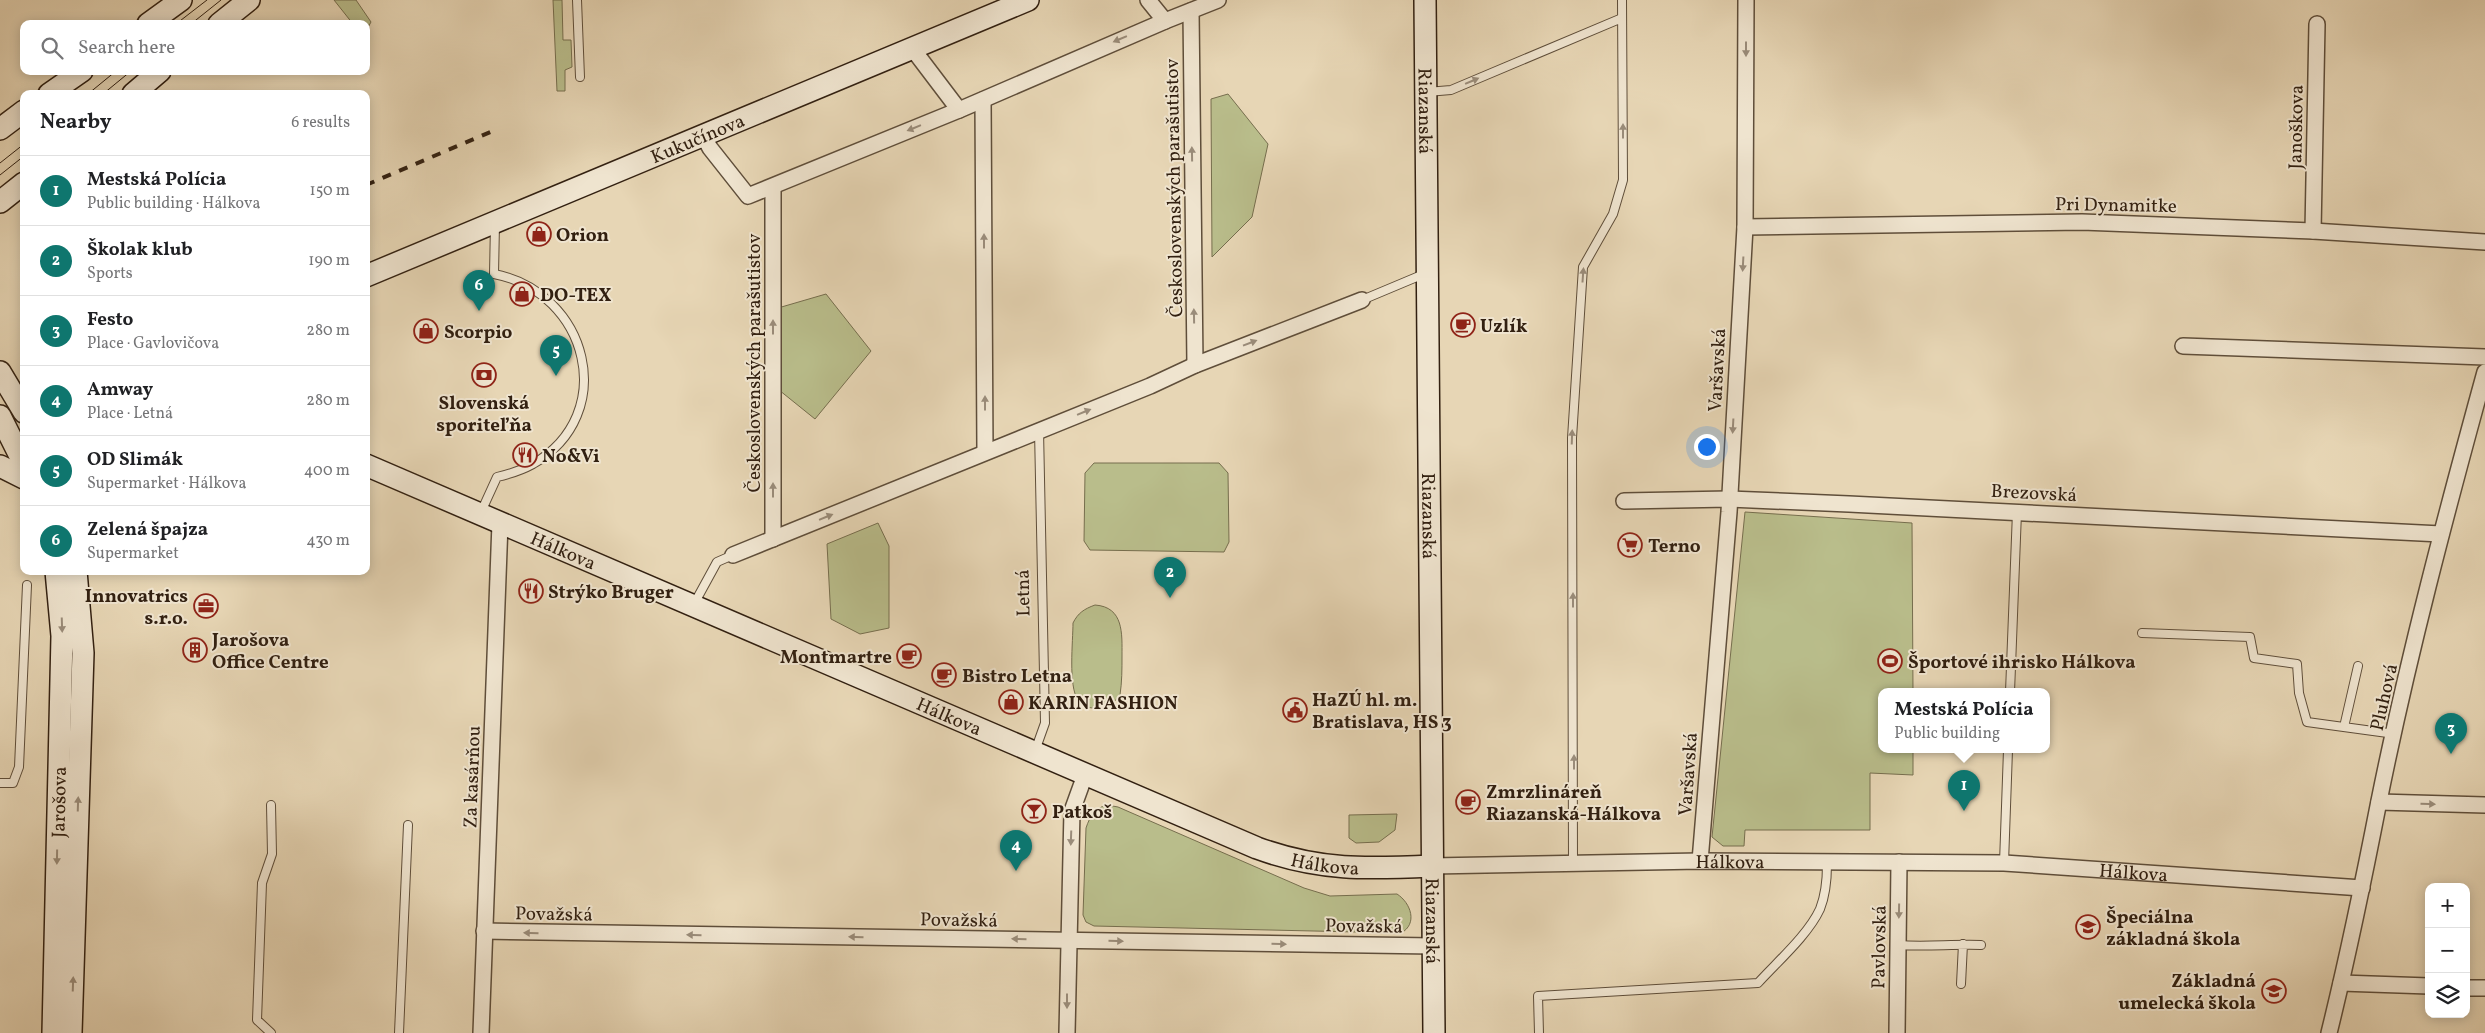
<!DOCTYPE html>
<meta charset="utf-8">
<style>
:root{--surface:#fff;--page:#f2f2f2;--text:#202124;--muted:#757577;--line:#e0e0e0;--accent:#0f766e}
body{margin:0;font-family:Vollkorn,serif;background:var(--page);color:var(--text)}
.controls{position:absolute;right:15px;bottom:15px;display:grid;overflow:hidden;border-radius:10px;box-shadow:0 2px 12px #0003}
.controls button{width:45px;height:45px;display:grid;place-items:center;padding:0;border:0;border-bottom:1px solid var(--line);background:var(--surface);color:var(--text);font:25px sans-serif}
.you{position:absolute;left:1706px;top:446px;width:18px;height:18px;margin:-12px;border:4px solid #fff;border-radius:50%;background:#1a73e8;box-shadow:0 0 0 8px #1a73e833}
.badge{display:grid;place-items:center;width:32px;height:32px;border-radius:50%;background:var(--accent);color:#fff;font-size:16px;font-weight:700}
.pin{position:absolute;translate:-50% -41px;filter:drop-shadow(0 1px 2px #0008)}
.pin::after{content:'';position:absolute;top:26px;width:18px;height:15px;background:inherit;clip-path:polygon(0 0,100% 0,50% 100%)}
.popup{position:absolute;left:1878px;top:688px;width:172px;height:65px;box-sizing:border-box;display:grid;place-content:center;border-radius:10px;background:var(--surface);filter:drop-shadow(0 1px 4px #0005);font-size:16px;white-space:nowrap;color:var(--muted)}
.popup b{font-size:19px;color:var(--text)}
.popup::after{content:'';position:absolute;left:50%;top:100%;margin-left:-10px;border:10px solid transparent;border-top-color:var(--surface)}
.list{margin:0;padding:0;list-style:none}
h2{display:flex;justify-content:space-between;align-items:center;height:65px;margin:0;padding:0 20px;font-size:21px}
h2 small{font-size:16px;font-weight:400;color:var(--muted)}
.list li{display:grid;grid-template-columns:32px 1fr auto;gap:15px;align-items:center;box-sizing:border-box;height:70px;padding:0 20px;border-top:1px solid var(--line)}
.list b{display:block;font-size:19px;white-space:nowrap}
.list p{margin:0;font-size:16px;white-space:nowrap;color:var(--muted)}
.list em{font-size:16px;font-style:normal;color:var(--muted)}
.icon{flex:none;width:28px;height:28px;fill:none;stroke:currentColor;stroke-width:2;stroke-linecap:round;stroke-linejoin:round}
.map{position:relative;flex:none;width:2485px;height:1033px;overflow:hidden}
.search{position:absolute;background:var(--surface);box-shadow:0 2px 12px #0003;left:20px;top:20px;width:350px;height:55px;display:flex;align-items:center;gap:12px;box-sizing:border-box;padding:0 18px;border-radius:10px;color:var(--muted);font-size:19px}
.panel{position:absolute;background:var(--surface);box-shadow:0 2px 12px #0003;left:20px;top:90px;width:350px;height:485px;border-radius:10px}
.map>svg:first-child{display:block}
.green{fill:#b9bd8b;stroke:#766e4e}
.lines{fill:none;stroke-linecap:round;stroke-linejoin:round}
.lane-casing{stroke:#5f4e3a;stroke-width:10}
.street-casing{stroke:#5f4e3a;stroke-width:18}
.secondary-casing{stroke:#322011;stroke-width:24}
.lane{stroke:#efe4cf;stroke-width:8}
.street{stroke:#efe4cf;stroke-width:15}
.secondary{stroke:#efe4cf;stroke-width:21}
.tram{stroke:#322011;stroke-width:1}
.rail{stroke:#322011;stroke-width:4;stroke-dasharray:9 9;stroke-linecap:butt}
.oneway{fill:#9a8c7a}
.labels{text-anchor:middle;stroke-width:4;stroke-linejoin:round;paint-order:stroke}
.street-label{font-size:19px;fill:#322011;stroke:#efe4cf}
.poi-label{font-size:19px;font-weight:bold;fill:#322011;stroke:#efe4cf;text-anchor:start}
</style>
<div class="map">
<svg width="2485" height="1033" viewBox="0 0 2485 1033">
<rect width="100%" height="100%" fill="#e7d6b5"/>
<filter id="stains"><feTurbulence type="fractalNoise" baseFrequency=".004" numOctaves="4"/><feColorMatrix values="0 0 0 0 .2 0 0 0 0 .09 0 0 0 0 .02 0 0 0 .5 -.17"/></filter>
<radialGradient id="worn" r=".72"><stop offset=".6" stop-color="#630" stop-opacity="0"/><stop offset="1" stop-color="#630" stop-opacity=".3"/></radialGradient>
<path class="green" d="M334,0h22l15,22 -5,9v-7h-13z
M553,0h9l1,40h8l1,27 -7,3v21h-8z
M1228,94l40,50 -16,73 -40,40 -1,-158z
M826,294l45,57 -56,68 -36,-29 -1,-82z
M1094,463h125l9,10 1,69 -5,10 -134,-2 -6,-9 1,-68z
M1745,512l167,11 1,169h-31v58h31v25l-43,-2v57h-125l-1,16h-21l-11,-9z
M878,523l11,23v82l-29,6 -29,-15 -4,-75z
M1095,605c29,2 27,29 27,51 0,13 0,26 -2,39 -6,8 -14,15 -26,13 -6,0 -13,-2 -16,-8 -10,-14 -5,-59 -5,-77 5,-10 11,-14 22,-18z
M1107,805l11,2 186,81 26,8 67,-2c14,9 21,30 4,39l-307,-7 -8,-4 -3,-7 3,-87c4,-12 9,-20 21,-23z
M1397,814l-2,16 -16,12 -23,1 -7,-5v-23z"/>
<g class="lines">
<g class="lane-casing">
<path id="lane" d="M577,0l3,77
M1427,92l24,-2 171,-72
M1362,300l62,-26
M481,512l16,-35c13,-3 25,-7 36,-13 87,-50 55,-172 -39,-190l1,-50
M694,604l23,-42 16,-7
M2142,633l108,4 4,21 43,6 2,29 8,29 88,12
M2010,692l7,-180
M2344,727l14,-61
M1035,751l10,-28 -6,-293
M0,783h13l6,-16 8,-182
M2004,863l4,-113
M1573,864l-1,-426 11,-171 30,-53 10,-34 -1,-180
M1898,945c28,2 55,-1 83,0
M1961,984l2,-40
M271,1033l-14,-13 5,-137 10,-29 -1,-49
M399,1033l9,-208
M1539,1033l-1,-37 220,-13c19,-21 50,-48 62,-74 6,-15 7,-30 7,-45"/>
</g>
<g class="street-casing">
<g id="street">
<path d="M1148,0l17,21 53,-21"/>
<path d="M1191,11l4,354"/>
<path d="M912,48l47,62 206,-89"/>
<path d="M983,100l2,352"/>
<path d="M703,135l7,13 38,48 211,-86"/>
<path d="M773,187v352"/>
<path d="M1745,227l337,-5 231,9 172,11"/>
<path d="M2313,231l4,-207"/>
<path d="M2183,346l302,11"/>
<path d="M1624,501l105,-2 120,5 592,30"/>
<path d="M733,555l417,-169 45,-21 167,-65"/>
<path d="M2379,802l106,3"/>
<path d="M1700,861l29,-349 16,-285 1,-227"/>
<path id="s1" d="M1432,866l268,-5 304,2 358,25"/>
<path d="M484,931l949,15"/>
<path d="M2341,983l88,3"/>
<path d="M2466,988h19"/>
<path d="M481,1033l19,-510"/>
<path d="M1067,1033l5,-222 13,-36"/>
<path d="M1897,1033l2,-171"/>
<path d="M2329,1033c19,-77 35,-155 50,-232 29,-144 67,-287 106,-429"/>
</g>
</g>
<g class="secondary-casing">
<g id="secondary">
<path id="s2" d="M1425,0l9,1033"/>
<path d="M148,24l33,-24"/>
<path d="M219,24l30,-24"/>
<path d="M49,94l33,-23"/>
<path d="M133,94l27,-23"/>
<path d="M0,129l24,-18"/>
<path d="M0,202l24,-19"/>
<path id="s3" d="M366,276l662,-276"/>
<path d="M0,372l24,40"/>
<path d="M0,416l24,48"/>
<path id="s4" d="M366,465l891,383c63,23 110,21 175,18"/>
<path d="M0,466l24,12"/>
<path id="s5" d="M53,1033l9,-397 -6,-65"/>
<path d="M71,1033l12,-380 -7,-82"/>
</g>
</g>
<use href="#lane" class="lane"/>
<use href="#street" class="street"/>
<use href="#secondary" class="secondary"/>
<path class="tram" d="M176,24l31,-24
M191,24l30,-24
M88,94l28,-23
M103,94l28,-23
M0,163l24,-19
M0,175l24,-19"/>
<path class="rail" d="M366,185l129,-55"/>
</g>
<defs><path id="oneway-solid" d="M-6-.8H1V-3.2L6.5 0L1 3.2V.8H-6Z" transform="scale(1.25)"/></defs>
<g class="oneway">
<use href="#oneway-solid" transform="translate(1120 39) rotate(157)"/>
<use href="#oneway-solid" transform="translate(1746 49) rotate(90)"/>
<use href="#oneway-solid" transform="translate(1472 81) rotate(-23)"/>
<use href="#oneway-solid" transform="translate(914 128) rotate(158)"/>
<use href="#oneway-solid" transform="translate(1623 131) rotate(-90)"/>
<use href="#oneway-solid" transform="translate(1192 154) rotate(-91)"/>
<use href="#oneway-solid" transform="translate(984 241) rotate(-90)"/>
<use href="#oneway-solid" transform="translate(1743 264) rotate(93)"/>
<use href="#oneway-solid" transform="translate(1583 275) rotate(-86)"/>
<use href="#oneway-solid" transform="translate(1194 316) rotate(-91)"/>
<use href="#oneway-solid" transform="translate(773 327) rotate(-90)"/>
<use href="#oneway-solid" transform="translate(1250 343) rotate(-21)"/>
<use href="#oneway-solid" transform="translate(985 403) rotate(-90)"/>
<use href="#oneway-solid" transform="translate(1084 412) rotate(-22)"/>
<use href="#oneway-solid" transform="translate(1733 426) rotate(93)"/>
<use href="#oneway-solid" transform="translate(1572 437) rotate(-88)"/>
<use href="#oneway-solid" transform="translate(773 490) rotate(-90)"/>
<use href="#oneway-solid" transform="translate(826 517) rotate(-22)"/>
<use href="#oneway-solid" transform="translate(1573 600) rotate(-90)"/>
<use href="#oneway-solid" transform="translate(62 625) rotate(88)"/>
<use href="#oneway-solid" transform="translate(1574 762) rotate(-90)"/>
<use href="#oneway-solid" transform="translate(78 804) rotate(-88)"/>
<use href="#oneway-solid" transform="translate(2428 804) rotate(1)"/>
<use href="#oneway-solid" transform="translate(1071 838) rotate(92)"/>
<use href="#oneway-solid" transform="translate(57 857) rotate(91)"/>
<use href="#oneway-solid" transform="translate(1899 911) rotate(91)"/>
<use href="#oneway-solid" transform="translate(531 933) rotate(-179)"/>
<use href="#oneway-solid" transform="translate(694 935) rotate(-179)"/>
<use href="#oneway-solid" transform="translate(856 937) rotate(-179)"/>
<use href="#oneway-solid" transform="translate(1019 939) rotate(-179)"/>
<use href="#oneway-solid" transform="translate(1116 941) rotate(1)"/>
<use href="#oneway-solid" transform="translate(1279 944) rotate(1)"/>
<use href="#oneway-solid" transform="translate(73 984) rotate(-88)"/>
<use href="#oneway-solid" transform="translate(1067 1001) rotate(90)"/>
</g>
<defs>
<g id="shop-ring" transform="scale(1.25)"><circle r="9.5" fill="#efe4cf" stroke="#8f2418" stroke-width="1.5"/><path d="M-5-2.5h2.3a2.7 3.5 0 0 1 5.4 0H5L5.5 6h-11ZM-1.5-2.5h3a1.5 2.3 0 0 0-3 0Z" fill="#8f2418"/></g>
<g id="cafe-ring" transform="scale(1.25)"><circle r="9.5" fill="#efe4cf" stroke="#8f2418" stroke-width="1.5"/><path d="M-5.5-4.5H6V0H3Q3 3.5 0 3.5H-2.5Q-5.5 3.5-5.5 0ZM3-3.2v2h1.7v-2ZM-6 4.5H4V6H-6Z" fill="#8f2418"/></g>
<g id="bank-ring" transform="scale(1.25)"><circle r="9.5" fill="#efe4cf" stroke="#8f2418" stroke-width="1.5"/><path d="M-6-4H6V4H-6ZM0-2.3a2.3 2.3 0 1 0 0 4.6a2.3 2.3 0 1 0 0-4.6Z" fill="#8f2418"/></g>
<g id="restaurant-ring" transform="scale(1.25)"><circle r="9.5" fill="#efe4cf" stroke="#8f2418" stroke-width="1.5"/><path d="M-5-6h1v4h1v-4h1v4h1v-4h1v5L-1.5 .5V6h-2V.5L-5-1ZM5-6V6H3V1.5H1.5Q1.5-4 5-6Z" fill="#8f2418"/></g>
<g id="supermarket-ring" transform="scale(1.25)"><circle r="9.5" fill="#efe4cf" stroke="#8f2418" stroke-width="1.5"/><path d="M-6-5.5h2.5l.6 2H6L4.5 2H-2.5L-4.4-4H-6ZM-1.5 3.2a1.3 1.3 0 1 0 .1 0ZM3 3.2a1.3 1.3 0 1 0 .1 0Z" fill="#8f2418"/></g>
<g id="office-ring" transform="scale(1.25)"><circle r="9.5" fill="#efe4cf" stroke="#8f2418" stroke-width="1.5"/><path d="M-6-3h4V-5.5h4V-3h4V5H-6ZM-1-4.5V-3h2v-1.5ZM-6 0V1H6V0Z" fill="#8f2418"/></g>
<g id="building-ring" transform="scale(1.25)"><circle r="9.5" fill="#efe4cf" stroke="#8f2418" stroke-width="1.5"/><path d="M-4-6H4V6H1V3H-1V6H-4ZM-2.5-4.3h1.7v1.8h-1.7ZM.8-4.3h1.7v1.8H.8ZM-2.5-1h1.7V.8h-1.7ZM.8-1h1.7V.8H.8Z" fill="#8f2418"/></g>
<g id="stadium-ring" transform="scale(1.25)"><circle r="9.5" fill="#efe4cf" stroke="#8f2418" stroke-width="1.5"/><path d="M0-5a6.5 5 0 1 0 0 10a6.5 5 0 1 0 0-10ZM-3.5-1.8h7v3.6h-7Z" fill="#8f2418"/></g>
<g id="civic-ring" transform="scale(1.25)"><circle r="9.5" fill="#efe4cf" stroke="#8f2418" stroke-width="1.5"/><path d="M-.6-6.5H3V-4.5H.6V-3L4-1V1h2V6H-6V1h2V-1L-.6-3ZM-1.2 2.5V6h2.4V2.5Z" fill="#8f2418"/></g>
<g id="bar-ring" transform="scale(1.25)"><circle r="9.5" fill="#efe4cf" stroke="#8f2418" stroke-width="1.5"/><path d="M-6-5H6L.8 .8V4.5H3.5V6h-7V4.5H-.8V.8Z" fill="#8f2418"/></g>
<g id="school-ring" transform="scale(1.25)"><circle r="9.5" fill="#efe4cf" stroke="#8f2418" stroke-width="1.5"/><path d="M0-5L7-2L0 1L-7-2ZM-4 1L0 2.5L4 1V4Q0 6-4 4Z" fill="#8f2418"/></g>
</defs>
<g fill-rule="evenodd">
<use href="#shop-ring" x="539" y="234"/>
<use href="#shop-ring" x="522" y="294"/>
<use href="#cafe-ring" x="1463" y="325"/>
<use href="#shop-ring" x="426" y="331"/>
<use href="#bank-ring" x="484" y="375"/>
<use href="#restaurant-ring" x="525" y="455"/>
<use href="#supermarket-ring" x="1630" y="545"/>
<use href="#restaurant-ring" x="531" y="591"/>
<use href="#office-ring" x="206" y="606"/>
<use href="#building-ring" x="195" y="650"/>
<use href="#cafe-ring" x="909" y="656"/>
<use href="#stadium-ring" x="1890" y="661"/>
<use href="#cafe-ring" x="944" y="675"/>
<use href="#shop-ring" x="1011" y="702"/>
<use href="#civic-ring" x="1295" y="710"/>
<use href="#cafe-ring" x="1468" y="802"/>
<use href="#bar-ring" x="1034" y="811"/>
<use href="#school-ring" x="2088" y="927"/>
<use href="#school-ring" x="2274" y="991"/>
</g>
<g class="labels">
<g class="street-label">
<text dy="7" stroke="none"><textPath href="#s2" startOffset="111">Riazanská</textPath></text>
<text transform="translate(2295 127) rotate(-89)" y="7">Janoškova</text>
<text dy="7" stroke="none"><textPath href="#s3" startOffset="359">Kukučínova</textPath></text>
<text transform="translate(1173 188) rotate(-91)" y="7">Československých parašutistov</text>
<text transform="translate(2116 204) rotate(1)" y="7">Pri Dynamitke</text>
<text transform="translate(753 363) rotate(-90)" y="7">Československých parašutistov</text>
<text transform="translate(1716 370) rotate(-87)" y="7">Varšavská</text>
<text transform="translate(2034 492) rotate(3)" y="7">Brezovská</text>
<text dy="7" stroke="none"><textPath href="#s2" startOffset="516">Riazanská</textPath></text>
<text dy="7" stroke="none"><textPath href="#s4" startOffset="215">Hálkova</textPath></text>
<text transform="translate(1022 593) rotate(-91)" y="7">Letná</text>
<text transform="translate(2383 697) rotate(-77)" y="7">Pluhová</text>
<text dy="7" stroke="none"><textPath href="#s4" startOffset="635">Hálkova</textPath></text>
<text transform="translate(1687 774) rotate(-86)" y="7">Varšavská</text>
<text transform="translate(471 777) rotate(-88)" y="7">Za kasárňou</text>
<text dy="7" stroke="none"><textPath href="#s5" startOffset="231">Jarošova</textPath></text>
<text dy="7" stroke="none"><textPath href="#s1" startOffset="298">Hálkova</textPath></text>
<text dy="7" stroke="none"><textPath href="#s4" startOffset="1040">Hálkova</textPath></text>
<text dy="7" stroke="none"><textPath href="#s1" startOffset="702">Hálkova</textPath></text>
<text transform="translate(554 913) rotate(1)" y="7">Považská</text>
<text transform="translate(959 919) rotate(1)" y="7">Považská</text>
<text dy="7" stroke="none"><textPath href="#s2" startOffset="921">Riazanská</textPath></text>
<text transform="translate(1364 925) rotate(1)" y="7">Považská</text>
<text transform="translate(1878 947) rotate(-89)" y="7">Pavlovská</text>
</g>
<g class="poi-label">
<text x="556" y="241">Orion</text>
<text x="540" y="301">DO-TEX</text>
<text x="1480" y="332">Uzlík</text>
<text x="444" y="338">Scorpio</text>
<text x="484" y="409" text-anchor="middle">Slovenská<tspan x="484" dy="22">sporiteľňa</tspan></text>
<text x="542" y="462">No&amp;Vi</text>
<text x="1648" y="552">Terno</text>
<text x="548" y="598">Strýko Bruger</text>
<text x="188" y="602" text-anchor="end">Innovatrics<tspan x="188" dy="22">s.r.o.</tspan></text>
<text x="212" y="646">Jarošova<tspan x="212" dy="22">Office Centre</tspan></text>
<text x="892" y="663" text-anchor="end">Montmartre</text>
<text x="1908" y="668">Športové ihrisko Hálkova</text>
<text x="962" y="682">Bistro Letna</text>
<text x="1312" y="706">HaZÚ hl. m.<tspan x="1312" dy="22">Bratislava, HS 3</tspan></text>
<text x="1028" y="709">KARIN FASHION</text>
<text x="1486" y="798">Zmrzlináreň<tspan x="1486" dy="22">Riazanská-Hálkova</tspan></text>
<text x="1052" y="818">Patkoš</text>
<text x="2106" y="923">Špeciálna<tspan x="2106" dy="22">základná škola</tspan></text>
<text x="2256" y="987" text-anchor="end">Základná<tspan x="2256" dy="22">umelecká škola</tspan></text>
</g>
</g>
<rect width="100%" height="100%" filter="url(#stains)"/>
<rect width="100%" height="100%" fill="url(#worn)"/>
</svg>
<div class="controls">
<button>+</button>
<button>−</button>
<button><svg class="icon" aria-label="layers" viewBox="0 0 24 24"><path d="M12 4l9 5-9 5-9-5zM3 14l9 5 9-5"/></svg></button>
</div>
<div class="you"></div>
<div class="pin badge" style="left:1964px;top:811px">1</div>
<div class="popup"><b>Mestská Polícia</b>Public building</div>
<div class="pin badge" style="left:1170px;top:598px">2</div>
<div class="pin badge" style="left:2451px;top:754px">3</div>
<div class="pin badge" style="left:1016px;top:871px">4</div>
<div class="pin badge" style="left:556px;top:376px">5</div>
<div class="pin badge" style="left:479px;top:311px">6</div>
<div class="search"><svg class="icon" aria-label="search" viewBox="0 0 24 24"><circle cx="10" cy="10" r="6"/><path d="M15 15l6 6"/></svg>Search here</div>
<section class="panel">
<h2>Nearby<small>6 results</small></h2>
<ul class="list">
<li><span class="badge">1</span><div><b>Mestská Polícia</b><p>Public building · Hálkova</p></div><em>150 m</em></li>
<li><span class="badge">2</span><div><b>Školak klub</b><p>Sports</p></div><em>190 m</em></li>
<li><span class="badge">3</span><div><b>Festo</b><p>Place · Gavlovičova</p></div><em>280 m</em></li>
<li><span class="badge">4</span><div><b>Amway</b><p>Place · Letná</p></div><em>280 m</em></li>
<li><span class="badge">5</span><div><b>OD Slimák</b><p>Supermarket · Hálkova</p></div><em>400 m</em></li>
<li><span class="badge">6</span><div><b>Zelená špajza</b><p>Supermarket</p></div><em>430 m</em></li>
</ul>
</section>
</div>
